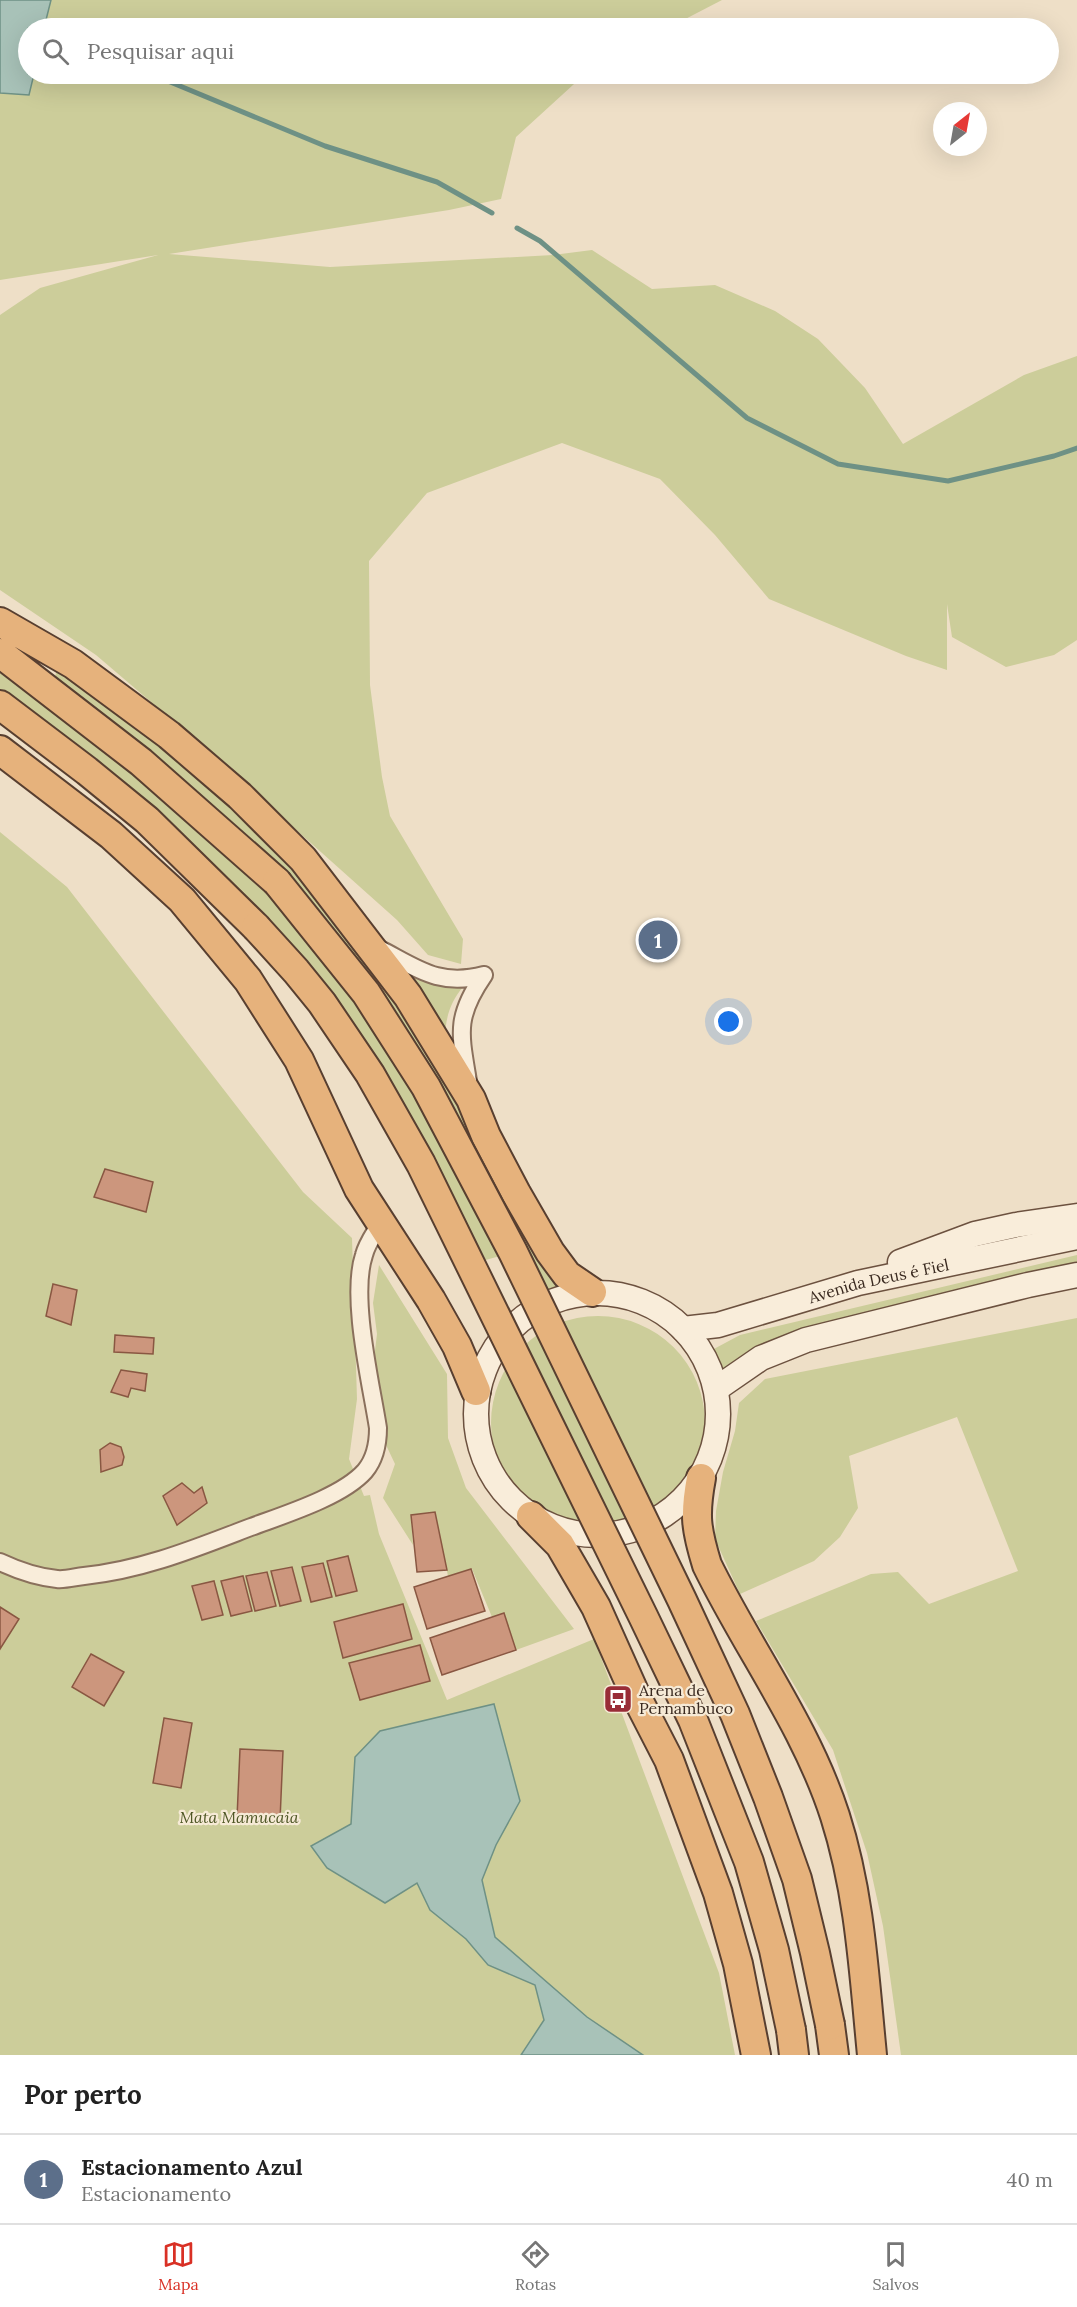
<!DOCTYPE html>
<html lang="pt">
<meta charset="utf-8">
<style>
:root{--surface:#fff;--page:#f2f2f2;--text:#222;--muted:#767676;--line:#e0e0e0;--accent:#d93025}
body{margin:0;font-family:Lora,serif;background:var(--page);color:var(--text)}
.compass{position:absolute;left:933px;top:102px;width:54px;height:54px;border-radius:50%;background:var(--surface);box-shadow:0 6px 24px #0002;rotate:31deg}
.you{position:absolute;left:729px;top:1022px;width:21px;height:21px;margin:-15px;border:4px solid #fff;border-radius:50%;background:#1a73e8;box-shadow:0 0 0 9px #1a73e833}
.badge{display:grid;place-items:center;width:39px;height:39px;border-radius:50%;background:var(--accent);color:#fff;font-size:20px;font-weight:700}
.pin{position:absolute;translate:-50% -50%;border:3px solid #fff;box-shadow:0 2px 6px #0006}
.list{margin:0;padding:0;list-style:none}
h2{display:flex;justify-content:space-between;align-items:center;height:78px;margin:0;padding:0 24px;font-size:26px}
h2 small{font-size:20px;font-weight:400;color:var(--muted)}
.list li{display:grid;grid-template-columns:39px 1fr auto;gap:18px;align-items:center;box-sizing:border-box;height:90px;padding:0 24px;border-top:2px solid var(--line)}
.list b{display:block;font-size:22px;white-space:nowrap}
.list p{margin:0;font-size:20px;white-space:nowrap;color:var(--muted)}
.list em{font-size:20px;font-style:normal;color:var(--muted)}
.icon{flex:none;width:33px;height:33px;fill:none;stroke:currentColor;stroke-width:2;stroke-linecap:round;stroke-linejoin:round}
.map{position:relative;flex:none;width:1077px;height:2055px;overflow:hidden}
.search{position:absolute;background:var(--surface);box-shadow:0 6px 24px #0002;left:18px;right:18px;top:18px;height:66px;display:flex;align-items:center;gap:15px;box-sizing:border-box;padding:0 21px;border-radius:33px;color:var(--muted);font-size:22px}
.sheet{height:168px;background:var(--surface)}
nav{display:flex;justify-content:space-around;align-items:center;box-sizing:border-box;height:84px;border-top:2px solid var(--line);background:var(--surface);font-size:16px;color:var(--muted)}
nav a{display:grid;justify-items:center;gap:3px}
nav .on{color:var(--accent)}
.map>svg:first-child{display:block}
.green{fill:#cccd9a}
.water{fill:#a8c2b8;stroke:#6e9185;stroke-width:1.5}
.lines{fill:none;stroke-linecap:round;stroke-linejoin:round}
.stream{stroke:#6e9185;stroke-width:5}
.building{fill:#cc967d;stroke:#895742;stroke-width:1.5}
.minor-casing{stroke:#8a705c;stroke-width:20}
.secondary-casing{stroke:#6c513f;stroke-width:27}
.trunk-casing{stroke:#583f30;stroke-width:32}
.minor{stroke:#f9edda;stroke-width:16}
.secondary{stroke:#f9edda;stroke-width:24}
.trunk{stroke:#e6b27c;stroke-width:28}
.trunk-bridge-casing{stroke:#583f30;stroke-width:32;stroke-linecap:butt}
.trunk-bridge{stroke:#e6b27c;stroke-width:28}
.labels{text-anchor:middle;stroke-width:4.5;stroke-linejoin:round;paint-order:stroke}
.street-label{font-size:16px;fill:#3a2a20;stroke:#f6ead6}
.poi-label{font-size:16px;fill:#3a2a20;stroke:#f6ead6;text-anchor:start}
.park-label{font-size:16px;font-style:italic;fill:#4f5726;stroke:#f6ead6}
</style>
<div class="map">
<svg width="1077" height="2055" viewBox="0 0 1077 2055">
<rect width="100%" height="100%" fill="#eedfc7"/>
<path class="green" d="M0,0h722l-54,28h-640v46h557l-69,63 -15,62 -52,11 -280,44 161,13 223,-12 39,-5 60,39 63,-4 60,26 43,28 47,49 38,56 121,-69 53,-19v284l-23,15 -48,12 -54,-30 -5,-33v66l-41,-14 -137,-57 -54,-64 -55,-56 -98,-36 -135,50 -58,68 1,124 12,92 8,39 73,123 -2,25 -33,-9 -31,-35 -198,-177 -103,-88 -96,-65v-275l40,-27 118,-33 -158,25z
M57,668l97,74 84,69 77,77 112,154 136,249 -21,6 -210,-359 -279,-251z
M0,673l171,125 80,73 60,72 62,83 57,94 70,136 -18,5 -139,-242 -343,-324z
M0,832l67,55 236,305 49,46 5,161 -8,60 15,37 6,-1 9,39 68,166 147,-61 125,334 16,82h-735z
M397,967c26,17 36,17 66,20 -13,15 -18,32 -18,53z
M1077,1255v20l-353,100 -12,-25 28,-15z
M379,1265l68,109 1,64 18,50 108,141 -58,21 -12,-36 -12,3 -20,-48 -24,7 -13,-64 -24,3 2,30 -30,-47 12,-34 -17,-36 -7,-45 6,-49 -4,-31z
M491 1423a107 107 0 1 1 214 0a107 107 0 1 1-214 0Z
M1077,1318v737h-176l-18,-129 -16,-73 -34,-103 -77,-129 115,-47 27,-2 31,32 89,-33 -61,-154 -108,39 9,52 -18,29 -26,24 -74,33 -25,-55 1,-28 7,-39 12,-41 4,-28 26,-24z"/>
<path class="water" d="M0,0h51l-7,28h-16v46h6l-5,21 -29,-2z
M494,1704l26,97 -24,44 -14,35 13,57 92,80 56,38h-122l23,-35 -9,-35 -47,-20 -22,-26 -36,-29 -13,-27 -32,20 -58,-35 -16,-22 40,-22 4,-67 25,-26z"/>
<g class="lines">
<path class="stream" d="M151,74l174,72 112,36 55,31
M517,228l23,13 207,177 91,46 110,17 106,-25 23,-8"/>
</g>
<path class="building" d="M105,1169l48,13 -7,30 -52,-15z
M53,1284l24,6 -6,35 -25,-9z
M115,1335l39,3 -1,16 -39,-2z
M121,1370l26,4 -2,17 -14,-3 -3,9 -17,-5z
M110,1443l11,4 3,10 -2,8 -21,7 -1,-22z
M182,1483l12,10 8,-6 5,16 -30,22 -14,-29z
M435,1512l12,58 -30,2 -6,-57z
M348,1556l9,35 -21,5 -9,-35z
M323,1563l9,34 -21,5 -9,-35z
M292,1567l9,34 -21,5 -9,-35z
M471,1569l14,42 -58,18 -13,-42z
M267,1572l9,34 -21,5 -9,-35z
M243,1576l9,35 -21,5 -10,-35z
M214,1581l9,34 -21,5 -10,-34z
M403,1604l9,35 -69,19 -9,-36z
M0,1607l19,12 -19,30z
M504,1613l12,37 -74,25 -12,-37z
M420,1645l10,36 -70,19 -11,-37z
M91,1654l33,18 -20,34 -32,-19z
M164,1718l28,5 -11,65 -28,-5z
M240,1749l43,2 -3,69 -43,-2z"/>
<g class="lines">
<g class="minor-casing">
<path id="minor" d="M378,948c39,20 60,39 106,27
M468,1081c-8,-48 -13,-64 16,-106
M0,1562c17,8 37,15 57,17 8,1 18,-2 27,-3 59,-6 112,-28 167,-49 32,-12 91,-30 114,-56 10,-12 13,-28 13,-43 -7,-45 -28,-131 -14,-173 3,-12 11,-22 17,-33"/>
</g>
<g class="secondary-casing">
<g id="secondary">
<path d="M900,1262l75,-28 41,-9 61,-9"/>
<circle cx="597" cy="1414" r="121"/>
<path id="s1" d="M683,1329l35,-4 140,-42 219,-46"/>
<path d="M716,1389l45,-31 45,-18 222,-55 49,-10"/>
</g>
</g>
<g class="trunk-casing">
<path id="trunk" d="M0,622l73,42 96,71 71,61 63,63 105,137 63,103 15,37 30,57 34,59 17,23 25,17
M0,653l141,109 136,120
M0,705l87,66 60,49 109,107
M0,750l111,85 71,65 66,80 51,80 60,129 72,111 26,46 19,45
M701,1478c-7,37 -5,51 6,87 41,84 99,161 128,251 25,78 29,158 37,239
M531,1516l29,29 36,62 39,87 34,66 49,133 20,71 18,91
M830,2025l4,30
M791,2030l3,25"/>
</g>
<use href="#minor" class="minor"/>
<use href="#secondary" class="secondary"/>
<use href="#trunk" class="trunk"/>
<g class="trunk-bridge-casing">
<path id="trunk-bridge" d="M277,882l89,111 60,94 87,165 169,348 53,114 33,83 29,82 18,74 15,72
M256,927l40,44 26,32 48,71 51,90 222,452 50,104 56,142 25,88 17,80"/>
</g>
<use href="#trunk-bridge" class="trunk-bridge"/>
</g>
<defs>
<g id="bus-square" transform="scale(1.5)"><rect x="-9" y="-9" width="18" height="18" rx="4" fill="#992c37" stroke="#f6ead6"/><path d="M-5-6H5V4H4V6H2V4H-2V6H-4V4H-5ZM-3.5-4V0h7V-4ZM-3.5 1.2v1.5H-2V1.2ZM2 1.2v1.5H3.5V1.2Z" fill="#fff"/></g>
</defs>
<g fill-rule="evenodd">
<use href="#bus-square" x="618" y="1699"/>
</g>
<g class="labels">
<g class="street-label">
<text dy="6" stroke="none"><textPath href="#s1" startOffset="202">Avenida Deus é Fiel</textPath></text>
</g>
<g class="poi-label">
<text x="639" y="1696">Arena de<tspan x="639" dy="18">Pernambuco</tspan></text>
</g>
<g class="park-label">
<text x="239" y="1823">Mata Mamucaia</text>
</g>
</g>
</svg>
<svg class="compass" viewBox="-18 -18 36 36"><path d="M0-13l5 13h-10z" fill="#e53935"/><path d="M0 13l5-13h-10z" fill="#767676"/></svg>
<div class="you"></div>
<div class="pin badge" style="left:658px;top:940px;background:#5c6f8a">1</div>
<div class="search"><svg class="icon" aria-label="search" viewBox="0 0 24 24"><circle cx="10" cy="10" r="6"/><path d="M15 15l6 6"/></svg>Pesquisar aqui</div>
</div>
<section class="sheet">
<h2>Por perto<small></small></h2>
<ul class="list">
<li><span class="badge" style="background:#5c6f8a">1</span><div><b>Estacionamento Azul</b><p>Estacionamento</p></div><em>40 m</em></li>
</ul>
</section>
<nav>
<a class="on"><svg class="icon" aria-label="map" viewBox="0 0 24 24"><path d="M3 6l6-2 6 2 6-2v14l-6 2-6-2-6 2zM9 4v14M15 6v14"/></svg>Mapa</a>
<a><svg class="icon" aria-label="directions" viewBox="0 0 24 24"><path d="M12 3l9 9-9 9-9-9zM9 14v-3h6M13 9l2 2-2 2"/></svg>Rotas</a>
<a><svg class="icon" aria-label="saved" viewBox="0 0 24 24"><path d="M7 4h10v16l-5-4-5 4z"/></svg>Salvos</a>
</nav>
